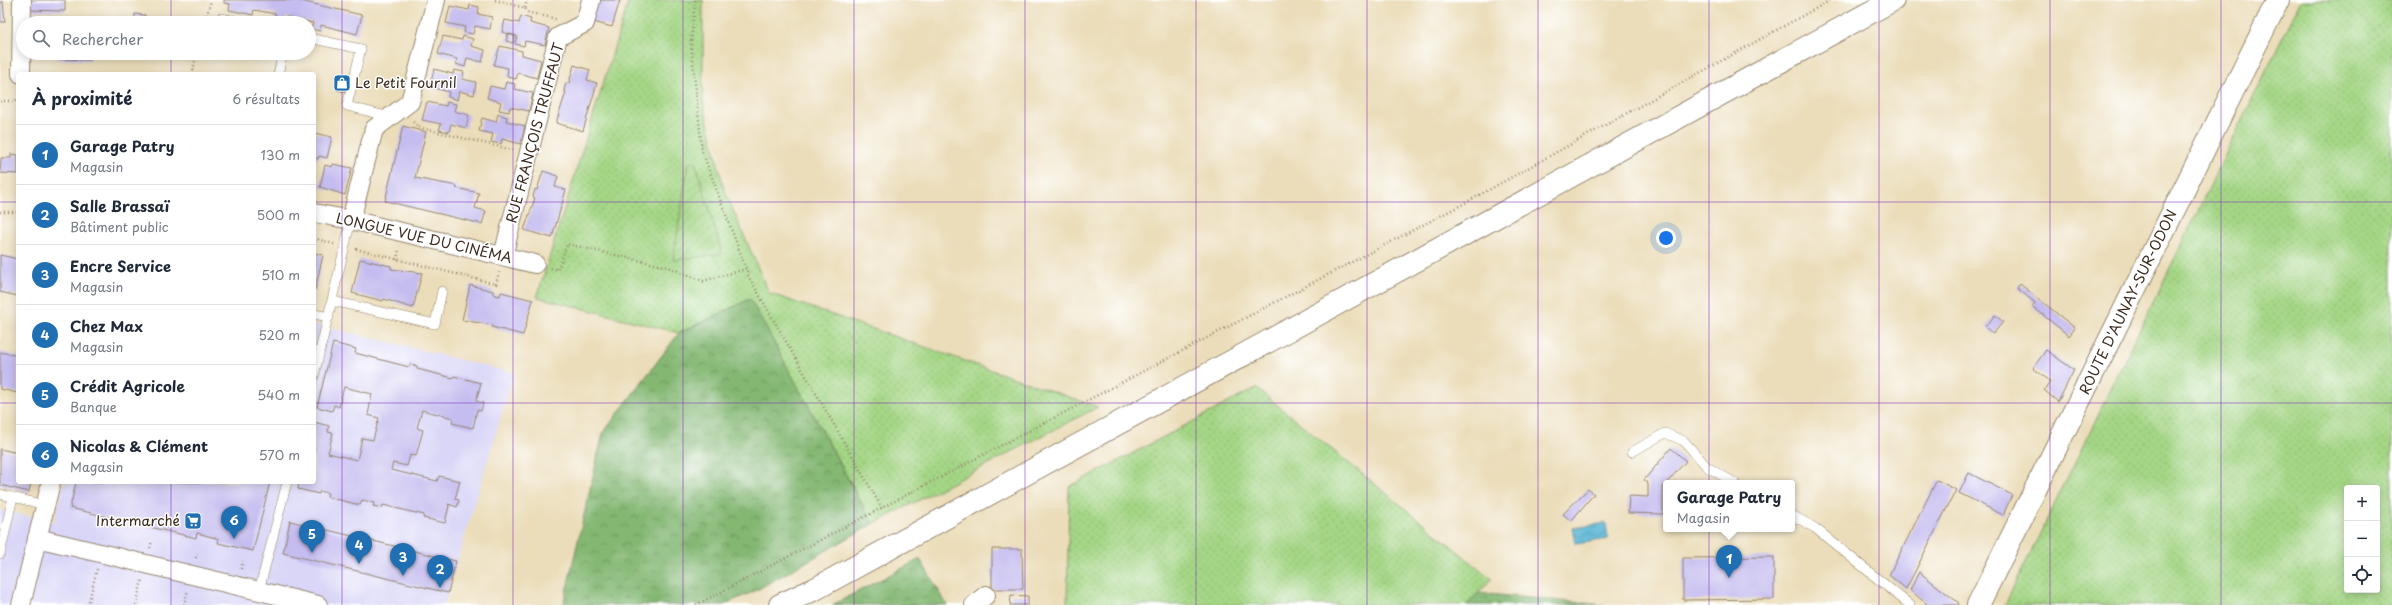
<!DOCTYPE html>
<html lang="fr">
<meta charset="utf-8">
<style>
:root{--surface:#fff;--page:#f6f6f7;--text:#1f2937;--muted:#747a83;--line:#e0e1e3;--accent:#1f6fb2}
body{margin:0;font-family:"Playpen Sans",sans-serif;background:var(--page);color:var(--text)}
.controls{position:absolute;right:12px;bottom:12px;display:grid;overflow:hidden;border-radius:4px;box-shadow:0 2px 10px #0003}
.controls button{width:36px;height:36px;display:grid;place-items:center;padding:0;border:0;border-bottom:1px solid var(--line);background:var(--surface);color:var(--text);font:20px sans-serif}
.you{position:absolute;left:1666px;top:238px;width:14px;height:14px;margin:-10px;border:3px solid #fff;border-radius:50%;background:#1a73e8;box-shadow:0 0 0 6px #1a73e833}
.badge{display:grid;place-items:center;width:26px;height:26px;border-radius:50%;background:var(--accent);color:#fff;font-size:13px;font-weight:700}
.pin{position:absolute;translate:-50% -33px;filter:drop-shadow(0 1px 2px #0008)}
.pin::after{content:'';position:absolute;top:21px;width:14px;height:12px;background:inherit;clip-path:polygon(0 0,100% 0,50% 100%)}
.popup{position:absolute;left:1663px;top:480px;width:132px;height:52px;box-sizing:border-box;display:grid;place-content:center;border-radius:4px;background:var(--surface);filter:drop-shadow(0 1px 3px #0005);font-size:13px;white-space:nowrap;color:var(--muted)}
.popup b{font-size:15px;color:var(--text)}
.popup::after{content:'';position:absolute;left:50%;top:100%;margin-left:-8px;border:8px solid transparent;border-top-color:var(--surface)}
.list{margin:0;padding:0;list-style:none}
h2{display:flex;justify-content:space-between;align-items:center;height:52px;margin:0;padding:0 16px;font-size:17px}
h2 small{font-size:13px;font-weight:400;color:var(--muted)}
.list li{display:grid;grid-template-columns:26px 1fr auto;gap:12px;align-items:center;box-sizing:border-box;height:60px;padding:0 16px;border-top:1px solid var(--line)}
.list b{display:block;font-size:15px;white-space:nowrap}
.list p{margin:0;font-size:13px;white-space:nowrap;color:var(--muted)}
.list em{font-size:13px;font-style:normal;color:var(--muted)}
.icon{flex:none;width:22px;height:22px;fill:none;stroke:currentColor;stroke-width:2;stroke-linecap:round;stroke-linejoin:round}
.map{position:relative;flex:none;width:2392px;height:605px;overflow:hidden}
.search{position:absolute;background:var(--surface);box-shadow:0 2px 10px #0003;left:16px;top:16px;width:300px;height:44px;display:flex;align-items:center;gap:10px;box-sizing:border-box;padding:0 14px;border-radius:22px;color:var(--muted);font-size:15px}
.panel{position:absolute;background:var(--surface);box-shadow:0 2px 10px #0003;left:16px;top:72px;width:300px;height:412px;border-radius:4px}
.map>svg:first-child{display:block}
.built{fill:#d9d6f7}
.grass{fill:url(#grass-dots);stroke:#708052;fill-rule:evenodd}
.forest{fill:url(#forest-crowns);stroke:#5f7048}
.garden{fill:url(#garden-furrows);stroke:#708052}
.water{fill:url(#water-waves);stroke:#486f79}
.building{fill:#c5bcef}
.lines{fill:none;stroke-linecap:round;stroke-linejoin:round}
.lane-casing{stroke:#93846c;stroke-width:10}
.street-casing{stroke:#93846c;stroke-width:20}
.secondary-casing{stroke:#93846c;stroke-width:24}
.path{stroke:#93846c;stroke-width:2.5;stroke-dasharray:1 3;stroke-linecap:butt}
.lane{stroke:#fff;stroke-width:9}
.street{stroke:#fff;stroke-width:18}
.secondary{stroke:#fff;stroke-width:22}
.grid{fill:none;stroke:#7b2cbf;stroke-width:1;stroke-opacity:0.55}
.labels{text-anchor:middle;stroke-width:3;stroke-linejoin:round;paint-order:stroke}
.poi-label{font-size:14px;fill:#3b2a1e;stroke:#fff;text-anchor:start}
.street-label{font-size:14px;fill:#3b2a1e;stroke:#fff}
</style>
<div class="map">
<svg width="2392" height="605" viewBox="0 0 2392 605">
<defs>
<pattern id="grass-dots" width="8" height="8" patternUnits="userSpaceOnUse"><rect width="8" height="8" fill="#a4d685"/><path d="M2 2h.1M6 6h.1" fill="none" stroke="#8eb872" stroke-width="1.8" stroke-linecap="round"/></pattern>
<pattern id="forest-crowns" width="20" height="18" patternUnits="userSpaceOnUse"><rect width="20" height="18" fill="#83b772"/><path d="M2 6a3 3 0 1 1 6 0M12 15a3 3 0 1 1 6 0" fill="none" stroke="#6c955d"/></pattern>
<pattern id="garden-furrows" width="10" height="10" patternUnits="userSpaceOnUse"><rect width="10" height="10" fill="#a4d685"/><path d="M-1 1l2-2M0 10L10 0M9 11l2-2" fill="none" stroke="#8eb872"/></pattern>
<pattern id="water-waves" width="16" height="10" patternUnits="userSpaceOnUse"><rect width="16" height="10" fill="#56b4d4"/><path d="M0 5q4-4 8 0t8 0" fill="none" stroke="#4893ab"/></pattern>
</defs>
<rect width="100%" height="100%" fill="#fff"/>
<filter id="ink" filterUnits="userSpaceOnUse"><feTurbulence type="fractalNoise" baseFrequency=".025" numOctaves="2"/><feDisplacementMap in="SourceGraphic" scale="8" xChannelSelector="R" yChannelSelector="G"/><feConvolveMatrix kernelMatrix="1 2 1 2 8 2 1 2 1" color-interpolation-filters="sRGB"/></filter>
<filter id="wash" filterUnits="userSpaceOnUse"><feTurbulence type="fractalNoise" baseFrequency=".012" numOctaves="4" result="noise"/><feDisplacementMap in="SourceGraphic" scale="16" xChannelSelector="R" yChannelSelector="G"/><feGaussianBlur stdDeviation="0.9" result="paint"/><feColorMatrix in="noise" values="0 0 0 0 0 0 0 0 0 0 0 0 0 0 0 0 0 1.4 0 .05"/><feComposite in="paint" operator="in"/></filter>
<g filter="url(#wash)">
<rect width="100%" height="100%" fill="#ebddb9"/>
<path class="built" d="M314,324l200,49 -70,232h-444v-95l54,12 10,-40h250z"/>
<path class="grass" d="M629,0h74v102l21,87 45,104 329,114 -225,117 -123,-225 -71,34 -142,-36z
M2301,0h91v605h-387zM2347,488h30v102h-30z
M1256,388l236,191 -25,26h-400l2,-118z"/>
<path class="forest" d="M750,299l123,225 -118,67 -32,14h-158l-1,-4 39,-168 76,-100z
M920,559l27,46h-115z
M1478,593l126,12h-137z"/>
<path class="garden" d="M695,161l27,93 -49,6 15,-95z"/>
<path class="water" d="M1606,523l2,16 -32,5 -3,-16z"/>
<g id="blocks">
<path class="building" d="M29,0h36v11l-36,-1z
M224,0h72l66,15 -5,19 -36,-9 -1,6 -9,-2 2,-6 -10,-2v2h-13l1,-5 -5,-1 -1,6 -11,-3 2,-6 -22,-4 -1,5 -24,-5 1,-6 -6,-1z
M596,0h24l-8,27 -22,-6z
M0,2h3l2,20h-5z
M470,5l9,2 -1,7 14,3 -2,12 -15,-3 -2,8 -9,-2 1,-5 -19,-4 4,-17 19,4z
M135,14l10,1v4h20v4h-31z
M521,16l10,3 -1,4 19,5 -4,17 -20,-4 -1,5 -9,-2 2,-8 -15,-4 3,-12 14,3z
M508,34l7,2 -2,7 -7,-2z
M443,36l19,4 1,-4 10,3 -2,7 14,4 -3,12 -15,-4 -2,9 -9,-3 1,-5 -19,-5z
M500,46l22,5v4l19,5 -4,18 -19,-5 -2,6 -9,-2 1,-9 -14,-3z
M57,53h33v7l-33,-1z
M574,65l16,5 -3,10 10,3 -14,48 -27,-8 10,-31 -2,-1 2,-8h3z
M434,69l19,5 1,-4 10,2 -2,7 14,3 -2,13 -15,-4 -2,9 -9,-3 1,-5 -19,-5z
M340,75l8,2 -4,15 -7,-2z
M506,82l9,2 -1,5 19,4 -4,18 -19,-4 -1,5 -10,-2 2,-8 -14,-4 3,-12 14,3z
M427,102l19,4 1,-4 9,2 -2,7 15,4 -3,13 -15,-4 -2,8 -10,-2 2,-6 -19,-4z
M498,114l9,3 -1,4 19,5 -4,18 -19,-5 -1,5 -10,-2 2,-8 -14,-3 3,-13 14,4z
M403,126l23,6 -11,46 42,8 -1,2 23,5 -4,15 11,3 -4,13 -97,-23z
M314,133l18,4 -5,21 -8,-2 -1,3 -4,-1z
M11,154l7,1v19l-18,-1 1,-15h10z
M333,164l19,4 -7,27 -25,-8 5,-22 7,2z
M543,171l15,5 -3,11 11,3 -14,48 -28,-8 11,-32 -2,-1 2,-8 2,1z
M314,253l9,2 -8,35h-1z
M0,255l18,4v37l-18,-4z
M360,259l31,7v3l31,4 -9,35 -29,-9 -1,2 -31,-8z
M2020,284l55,44 -6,8 -37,-30 3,-3 -18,-15z
M470,285l23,6v3l2,1 5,1 1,-4 32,8 -10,35 -31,-8 1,-2 -31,-5z
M1995,315l8,7 -10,12 -8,-7z
M333,343l23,6 -1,4 54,14 1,-3 7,2v3l36,9 1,-2 27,7 -5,18 7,2 -2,8 -4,-1 -4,18 -21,-5 1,-5 -31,-8 -5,18 6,2 -7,26 -6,-1 -3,11 -14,-3 -2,7 46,11 2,-5 21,5 -5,18 4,1 -2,7 -9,-3 1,2 -4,17 -22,-5 1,-3 -41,-10 -1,3 -9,-2 1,-3 -12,-3 -2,5 -33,-8 1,-4 -8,-2 -1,3 -21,-5 1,-7h15v-60l15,4 -1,6 5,1 -5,20 29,7 5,-22 11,2 6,-22 -11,-3 4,-21 -28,-7 -5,20 -5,-2 -2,6 -15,-4z
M2046,350l28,20 -16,32 -14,-12 6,-9 -17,-13z
M0,352l18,4v37l-18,-4z
M1671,448l15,13 -23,26v27l-35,-1 1,-17 19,1v-13l-4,-4z
M0,449l18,4v29h13l-2,10 -29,-7z
M1969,473l43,22 -9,20 -44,-22z
M1937,480l19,10 -50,99 -17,-14z
M76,482h194l-17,69 -35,-8 1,-4 -22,-6 -1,5 -126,-30z
M1588,489l6,5 -23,27 -8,-7z
M290,521l166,40 -8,32 -165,-40z
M992,549h30l1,40h-31z
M1774,557v42l-91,1v-42z
M1919,572l40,31 -1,2h-30l-18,-15z
M1011,595l17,1v9h-18z"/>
</g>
</g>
<g filter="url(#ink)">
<use href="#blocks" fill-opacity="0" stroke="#93846c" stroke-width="1"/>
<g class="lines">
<g class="lane-casing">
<path id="lane" d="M221,18l23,5
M309,38l52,11 -14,57 43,11
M278,74l5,-21
M332,301l103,23 7,-33
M314,314l15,3
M314,376l37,-156
M1632,452l33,-19 19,8 23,26 28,16
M0,494l45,11
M1792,515l23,13 95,77
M0,554l13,-57
M259,591l28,-109"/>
</g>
<g class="street-casing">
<path id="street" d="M21,74l1,-74
M314,213l37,7 184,44
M351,220l23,-91 36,-27 26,-102
M503,256l55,-219 27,-14 6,-23
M37,538l281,67
M21,605l30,-123
M974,605l12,-10"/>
</g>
<g class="secondary-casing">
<path id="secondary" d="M780,605l35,-16 1078,-589
M1978,605l300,-605"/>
</g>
<path class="path" d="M495,0l30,8 2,4 29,7
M695,0l-4,43 11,108 48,128 132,229
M525,8l2,-8
M205,23l6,-23
M192,74l5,-21
M0,101h15l3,-4
M413,122l8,6 92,22
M0,212h18
M314,238l20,6
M356,249l140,35 3,-12
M397,260l2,-11
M551,268l7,2 9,-26 101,23 35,14 43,-12
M150,548l2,-7
M196,558l1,-7
M241,569l2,-8
M88,605l9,-36
M136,605l6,-25
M184,605l4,-15
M696,605l769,-402 366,-203"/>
<use href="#lane" class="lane"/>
<use href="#street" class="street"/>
<use href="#secondary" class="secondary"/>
</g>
</g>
<path class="grid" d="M171,0v23M342,0v605M513,0v605M683,0v605M854,0v605M1025,0v605M1196,0v605M1367,0v605M1538,0v605M1709,0v605M1879,0v605M2050,0v605M2221,0v605M171,53v21M0,202h18M314,202h2078M0,403h18M314,403h2078M171,482v123"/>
<defs>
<g id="shop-square" transform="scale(0.9)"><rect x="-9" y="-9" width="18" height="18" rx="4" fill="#1f6fb2" stroke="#fff"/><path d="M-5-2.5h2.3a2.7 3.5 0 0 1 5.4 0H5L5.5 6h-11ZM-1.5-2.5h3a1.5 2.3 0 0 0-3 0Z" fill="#fff"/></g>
<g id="supermarket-square" transform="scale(0.9)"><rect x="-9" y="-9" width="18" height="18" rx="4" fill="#1f6fb2" stroke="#fff"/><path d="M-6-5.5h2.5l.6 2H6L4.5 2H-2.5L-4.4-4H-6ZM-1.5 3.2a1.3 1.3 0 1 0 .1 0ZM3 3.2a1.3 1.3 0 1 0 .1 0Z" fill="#fff"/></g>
</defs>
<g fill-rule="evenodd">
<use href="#shop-square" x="342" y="83"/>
<use href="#supermarket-square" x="193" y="521"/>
</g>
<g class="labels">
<g class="poi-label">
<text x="355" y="88">Le Petit Fournil</text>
<text x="180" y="526" text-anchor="end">Intermarché</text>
</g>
<g class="street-label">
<text transform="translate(535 133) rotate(-75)" y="5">RUE FRANÇOIS TRUFFAUT</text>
<text transform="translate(424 238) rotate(13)" y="5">LONGUE VUE DU CINÉMA</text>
<text transform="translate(2128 302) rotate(-64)" y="5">ROUTE D'AUNAY-SUR-ODON</text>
</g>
</g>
</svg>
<div class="controls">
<button>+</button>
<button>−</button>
<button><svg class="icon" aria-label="locate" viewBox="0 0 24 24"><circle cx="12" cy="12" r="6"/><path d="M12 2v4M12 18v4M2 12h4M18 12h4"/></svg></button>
</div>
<div class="you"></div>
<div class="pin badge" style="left:1729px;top:578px">1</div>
<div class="popup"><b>Garage Patry</b>Magasin</div>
<div class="pin badge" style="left:440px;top:588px">2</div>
<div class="pin badge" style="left:403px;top:576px">3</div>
<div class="pin badge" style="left:359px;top:564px">4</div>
<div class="pin badge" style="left:312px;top:553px">5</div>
<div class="pin badge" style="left:234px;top:539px">6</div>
<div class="search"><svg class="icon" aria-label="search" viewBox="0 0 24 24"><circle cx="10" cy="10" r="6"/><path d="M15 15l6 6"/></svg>Rechercher</div>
<section class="panel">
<h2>À proximité<small>6 résultats</small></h2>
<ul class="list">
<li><span class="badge">1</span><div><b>Garage Patry</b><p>Magasin</p></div><em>130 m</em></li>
<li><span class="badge">2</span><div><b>Salle Brassaï</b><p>Bâtiment public</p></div><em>500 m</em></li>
<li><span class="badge">3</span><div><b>Encre Service</b><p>Magasin</p></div><em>510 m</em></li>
<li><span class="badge">4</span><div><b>Chez Max</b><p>Magasin</p></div><em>520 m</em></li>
<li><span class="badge">5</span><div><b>Crédit Agricole</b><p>Banque</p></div><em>540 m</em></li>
<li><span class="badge">6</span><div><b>Nicolas &amp; Clément</b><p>Magasin</p></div><em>570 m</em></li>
</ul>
</section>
</div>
